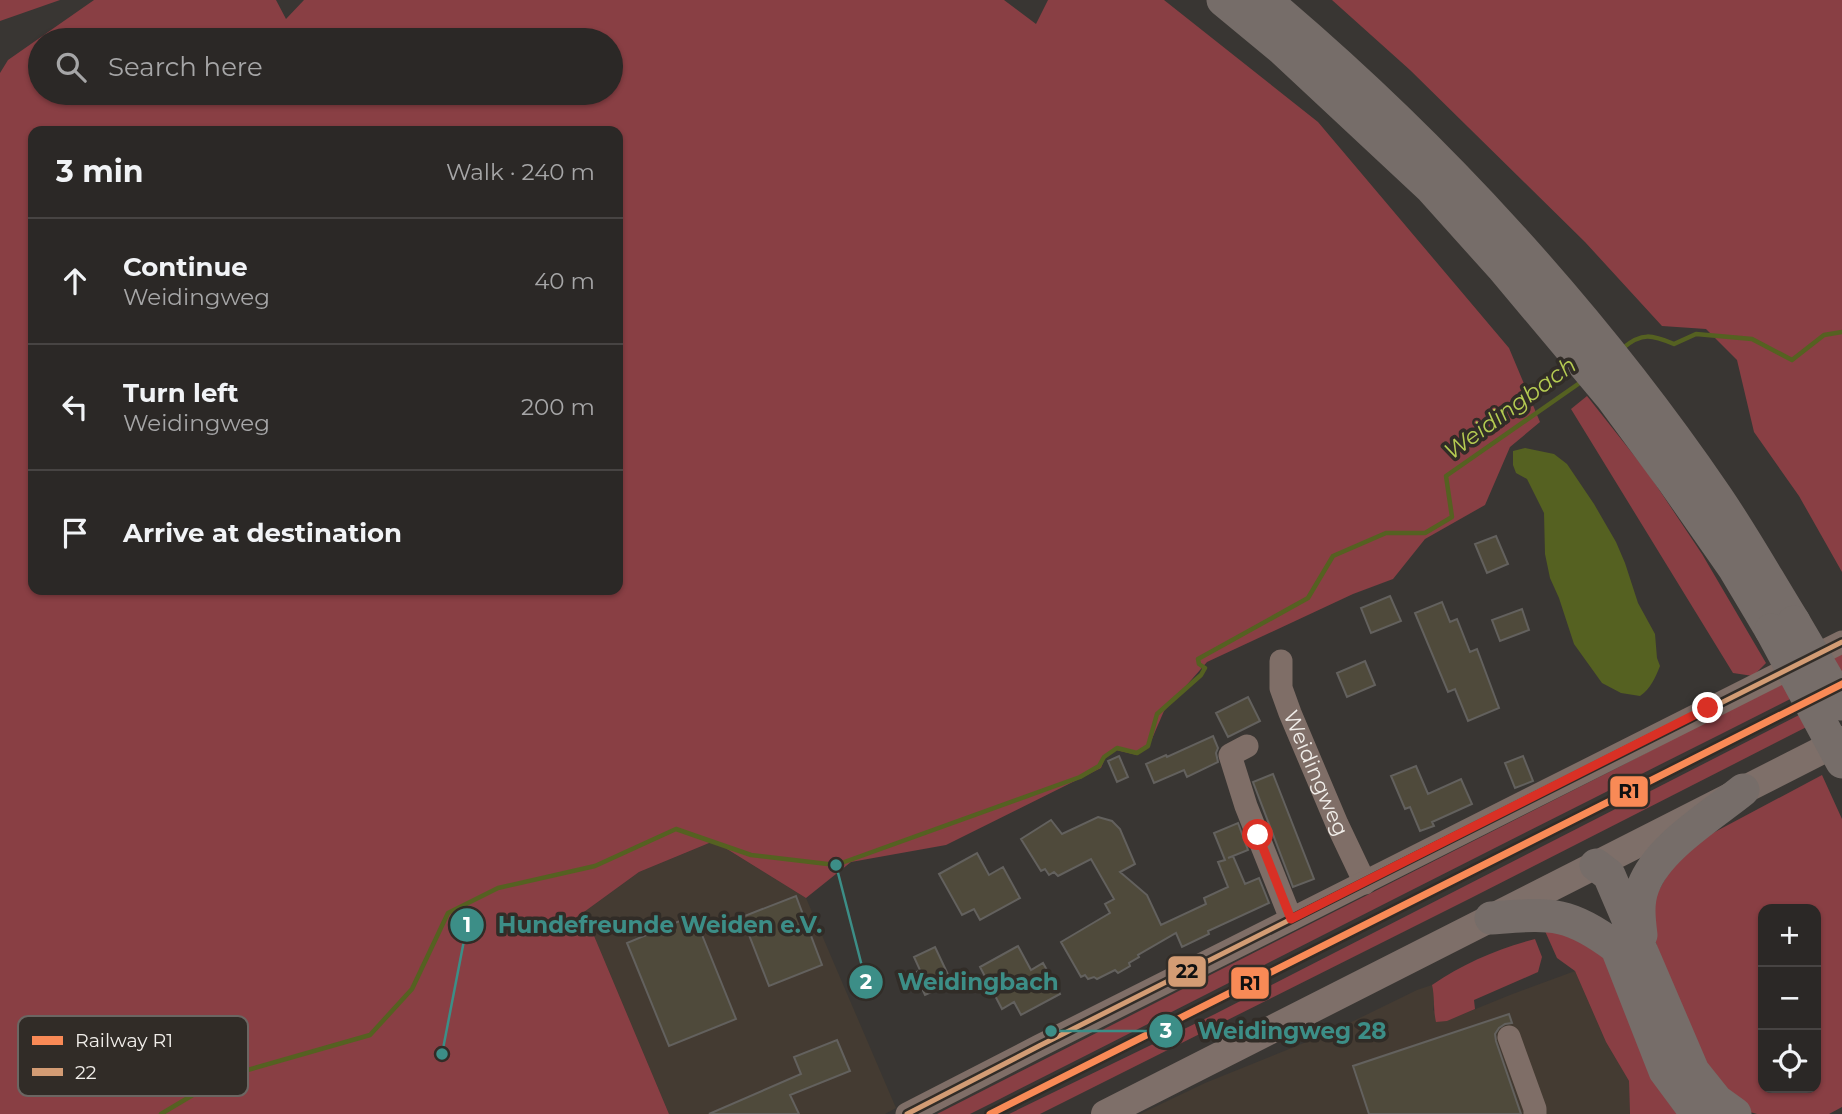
<!DOCTYPE html>
<meta charset="utf-8">
<style>
:root{--surface:#2b2826;--page:#33302e;--text:#f1f3f6;--muted:#a6a6a7;--line:#474443}
body{margin:0;font-family:Montserrat,sans-serif;background:var(--page);color:var(--text)}
.controls{position:absolute;right:21px;bottom:21px;display:grid;overflow:hidden;border-radius:14px;box-shadow:0 2px 5px #0004}
.controls button{width:63px;height:63px;display:grid;place-items:center;padding:0;border:0;border-bottom:2px solid var(--line);background:var(--surface);color:var(--text);font:35px sans-serif}
.stop{position:absolute;width:21px;height:21px;margin:-16px;border:5px solid #d93025;border-radius:50%;background:#fff}
.stop.end{background:#d93025;border-color:#fff;box-shadow:0 2px 7px #0008}
.list{margin:0;padding:0;list-style:none}
h2{display:flex;justify-content:space-between;align-items:center;height:91px;margin:0;padding:0 28px;font-size:30px}
h2 small{font-size:23px;font-weight:400;color:var(--muted)}
.list li{display:grid;grid-template-columns:46px 1fr auto;gap:21px;align-items:center;box-sizing:border-box;height:126px;padding:0 28px;border-top:2px solid var(--line)}
.list b{display:block;font-size:26px;white-space:nowrap}
.list p{margin:0;font-size:23px;white-space:nowrap;color:var(--muted)}
.list em{font-size:23px;font-style:normal;color:var(--muted)}
.icon{flex:none;width:38px;height:38px;fill:none;stroke:currentColor;stroke-width:2;stroke-linecap:round;stroke-linejoin:round}
.map{position:relative;flex:none;width:1842px;height:1114px;overflow:hidden}
.search{position:absolute;background:var(--surface);box-shadow:0 2px 5px #0004;left:28px;top:28px;width:595px;height:77px;display:flex;align-items:center;gap:18px;box-sizing:border-box;padding:0 24px;border-radius:38px;color:var(--muted);font-size:26px}
.panel{position:absolute;background:var(--surface);box-shadow:0 2px 5px #0004;left:28px;top:126px;width:595px;height:469px;border-radius:14px}
.map>svg:first-child{display:block}
.built{fill:#443b32}
.green{fill:#893f44;fill-rule:evenodd}
.water{fill:#556121}
.lines{fill:none;stroke-linecap:round;stroke-linejoin:round}
.stream{stroke:#556121;stroke-width:4.5}
.building{fill:#4f4a3b;stroke:#63615e;stroke-width:2}
.minor{stroke:#7f6e67;stroke-width:23}
.major{stroke:#7e6f69;stroke-width:28}
.highway{stroke:#766d69;stroke-width:33}
.highway-bridge{stroke:#766d69;stroke-width:33}
.bus-1-casing{stroke:#312c27;stroke-width:10}
.bus-1{stroke:#d39c74;stroke-width:5}
.rail-1-casing{stroke:#312c27;stroke-width:12}
.rail-1{stroke:#f98a56;stroke-width:7}
.route{stroke:#d93025;stroke-width:9}
.labels{text-anchor:middle;stroke-width:7;stroke-linejoin:round;paint-order:stroke}
.street-label{font-size:21px;fill:#f1eeea;stroke:#312c27}
.water-label{font-size:23px;font-style:italic;fill:#b5cb52;stroke:#312c27}
.key{fill:#312c27;stroke:#6b6662;stroke-width:2}
.key-label{font-size:19px;fill:#f1eeea}
.leader{fill:none;stroke:#3c8e87;stroke-width:2.5}
.callout-dot{fill:#3c8e87;stroke:#312c27;stroke-width:2.5}
.mark-label{font-size:21px;text-anchor:middle;font-weight:bold;fill:#fff}
.callout-label{font-size:23px;text-anchor:middle;font-weight:bold;fill:#3c8e87;stroke:#312c27;stroke-width:7;stroke-linejoin:round;paint-order:stroke}
.line-badge{stroke:#312c27;stroke-width:2.5}
.pale-badge-label{font-size:19px;text-anchor:middle;font-weight:bold;fill:#111}
</style>
<div class="map">
<svg width="1842" height="1114" viewBox="0 0 1842 1114">
<rect width="100%" height="100%" fill="#393633"/>
<path class="built" d="M714,841l92,57 90,210 -11,6h-216l-85,-202 55,-40z
M1575,971l31,71 23,39 1,33h-490l65,-31 126,-51 86,-42 15,-5 3,15 -2,10 13,11 64,-26z"/>
<path class="green" d="M0,0h60l-60,21z
M94,0h182l10,19 18,-19h700l32,24 12,-24h116l154,122 191,226 31,74 -30,25 -25,58 -60,34 -32,40 -40,15 -146,68 -43,49 -16,37 -11,7 -21,-5 -11,8 -4,10 -155,77 -95,17 -45,36 -92,-57 -75,31 -55,40 85,202h-669v-1041l8,-13zM40,40h571v53h-571zM33,131h585v459h-585z
M1332,0h510v572l-43,-76 -45,-64 -17,-72 -31,-31 -44,-3 -77,-84 -175,-172z
M1587,396l61,77 54,81 64,109 -13,13 -20,-3 -162,-264z
M1842,651v22c-291,146 -581,294 -872,441h-33l684,-348z
M1842,693v16l-371,189 -431,216h-31l206,-100z
M1822,775l20,44v288l-13,7h-72l-7,-2 -38,-34 -44,-94 -21,-72 34,-62zM1763,909h53v179h-53z
M1545,931l33,4 22,14 81,165h-51l-1,-33 -23,-39 -31,-71 -18,-13z
M1535,939l7,18 -4,15 -64,28 1,9 -28,12 -11,1c-3,-13 -1,-24 -4,-37 32,-22 66,-36 103,-46z"/>
<path class="water" d="M1525,448l29,6 13,10 27,40 22,38 9,21 13,40 17,31 2,24 3,8c-5,12 -9,22 -20,30l-19,-3 -19,-10 -28,-39 -15,-46 -9,-20 -5,-24 -1,-41 -17,-34 -11,-6 -3,-8v-14z"/>
<g class="lines">
<path class="stream" d="M1623,348c19,-16 29,-13 51,-4l22,-10 56,5 40,21 32,-25 18,-3
M161,1114l62,-37 147,-42 42,-46 36,-76 50,-25 97,-22 81,-37 75,26 85,10 244,-88 19,-11 5,-9 13,-9 20,5 11,-7 9,-32 44,-39 4,-7 -6,-4 -1,-5 110,-61 25,-42 53,-23h39l27,-16 -6,-41 135,-94"/>
</g>
<path class="building" d="M1496,536l12,28 -21,9 -12,-29z
M1390,596l11,25 -30,12 -10,-25z
M1442,602l8,20 7,-3 13,33 7,-3 22,59 -31,13 -13,-32 -7,3 -33,-79z
M1522,609l7,21 -29,11 -8,-21z
M1365,661l10,24 -28,12 -10,-24z
M1248,697l12,24 -32,16 -12,-24z
M1213,736l5,12 -2,5 2,9 -31,15 -3,-7 -30,13 -8,-19 20,-9 1,2z
M1119,756l9,21 -11,5 -9,-21z
M1523,756l10,25 -18,7 -10,-25z
M1416,766l12,28 33,-15 11,25 -40,18 2,4 -14,5 -10,-24 -5,2 -14,-33z
M1273,774l41,105 -21,8 -40,-105z
M1098,817l14,4 8,8 15,35 -15,8 27,23 14,30 45,-21 -2,-6 24,-11 -10,-25 7,-2 -11,-27 24,-10 10,27 -20,8 5,-2 12,28 14,-6 10,25 -61,28 1,3 -27,13 -6,-14 -38,22 1,2 -10,6 1,3 -12,7 -3,-3 -18,9 -3,-2 -6,2 -3,-4 -4,2 -20,-35 49,-29 -5,-9 9,-5 -23,-40 -33,17 -4,-4 -5,3 -4,-6 -4,2 -20,-32 30,-19 11,14z
M977,853l12,22 14,-8 17,31 -40,22 -6,-11 -12,6 -23,-41z
M796,896l26,69 -53,21 -27,-69z
M694,915l42,104 -67,27 -42,-103z
M1018,946l13,24 12,-7 17,31 -39,21 -7,-13 -12,7 -22,-42z
M935,947l17,36 -27,12 -10,-22 5,-3 -6,-13z
M1509,1014l3,9 -7,1 -6,4 -4,6 1,7 25,73h-152l-16,-48z
M837,1040l13,31 -60,24 9,19h-90l92,-40 -7,-17z"/>
<g class="lines">
<g class="minor">
<path id="s1" d="M1281,661v27l9,25 47,111 28,59"/>
<path d="M1247,746l-17,9 16,51 45,113"/>
<path d="M1509,1037l26,72v5"/>
<path d="M907,1114l132,-68 803,-404"/>
</g>
<path class="major" d="M1105,1114l737,-374"/>
<path class="highway" d="M1223,0l58,48 150,140 71,79 110,131 62,84 60,86 37,62
M1265,0c170,143 326,313 451,496 28,41 52,84 78,126
M1596,865l13,10 84,196 24,30 18,13
M1491,918c58,-4 76,-8 125,29
M1641,935c-2,-16 -4,-33 2,-48 14,-39 68,-71 100,-97
M1618,951l47,120 32,43"/>
<path class="highway-bridge" d="M1794,622l48,82
M1771,630l71,132"/>
<g class="bus-1-casing">
<path id="bus-1" d="M907,1114l132,-68 803,-404"/>
</g>
<use href="#bus-1" class="bus-1"/>
<g class="rail-1-casing">
<path id="rail-1" d="M990,1114l852,-430"/>
</g>
<use href="#rail-1" class="rail-1"/>
</g>
<g class="lines">
<path class="route" d="M1258,835l33,84 417,-211"/>
</g>
<g class="labels">
<g class="street-label">
<text dy="7" stroke="none"><textPath href="#s1" startOffset="119">Weidingweg</textPath></text>
</g>
<g class="water-label">
<text transform="translate(1510 408) rotate(-36)" y="8">Weidingbach</text>
</g>
</g>
<rect x="18" y="1016" width="230" height="80" rx="10" class="key"/>
<rect x="32" y="1036" width="31" height="9" fill="#f98a56"/>
<rect x="32" y="1068" width="31" height="8" fill="#d39c74"/>
<g class="key-label">
<text x="75" y="1047">Railway R1</text>
<text x="75" y="1079">22</text>
</g>
<path class="leader" d="M442 1054L467 925M836 865L866 982M1051 1031L1166 1031"/>
<g class="callout-dot">
<circle cx="442" cy="1054" r="7"/>
<circle cx="836" cy="865" r="7"/>
<circle cx="1051" cy="1031" r="7"/>
<circle cx="467" cy="925" r="18"/>
<circle cx="866" cy="982" r="18"/>
<circle cx="1166" cy="1031" r="18"/>
</g>
<g class="mark-label">
<text x="467" y="932">1</text>
<text x="866" y="989">2</text>
<text x="1166" y="1038">3</text>
</g>
<g class="callout-label">
<text x="660" y="933">Hundefreunde Weiden e.V.</text>
<text x="978" y="990">Weidingbach</text>
<text x="1292" y="1039">Weidingweg 28</text>
</g>
<g class="line-badge">
<rect x="1609" y="775" width="40" height="33" rx="7" fill="#f98a56"/>
<rect x="1167" y="955" width="40" height="33" rx="7" fill="#d39c74"/>
<rect x="1230" y="966" width="40" height="34" rx="7" fill="#f98a56"/>
</g>
<g class="pale-badge-label">
<text x="1629" y="798">R1</text>
<text x="1187" y="978">22</text>
<text x="1250" y="990">R1</text>
</g>
</svg>
<div class="controls">
<button>+</button>
<button>−</button>
<button><svg class="icon" aria-label="locate" viewBox="0 0 24 24"><circle cx="12" cy="12" r="6"/><path d="M12 2v4M12 18v4M2 12h4M18 12h4"/></svg></button>
</div>
<div class="stop" style="left:1258px;top:835px"></div>
<div class="stop end" style="left:1708px;top:708px"></div>
<div class="search"><svg class="icon" aria-label="search" viewBox="0 0 24 24"><circle cx="10" cy="10" r="6"/><path d="M15 15l6 6"/></svg>Search here</div>
<section class="panel">
<h2>3 min<small>Walk · 240 m</small></h2>
<ul class="list">
<li><svg class="icon" aria-label="ahead" viewBox="0 0 24 24"><path d="M12 20V5M6 11l6-6 6 6"/></svg><div><b>Continue</b><p>Weidingweg</p></div><em>40 m</em></li>
<li><svg class="icon" aria-label="left" viewBox="0 0 24 24"><path d="M17 20v-9H6M10 6l-5 5 5 5"/></svg><div><b>Turn left</b><p>Weidingweg</p></div><em>200 m</em></li>
<li><svg class="icon" aria-label="arrive" viewBox="0 0 24 24"><path d="M6 21V4h12l-3 4 3 4H6"/></svg><div><b>Arrive at destination</b></div></li>
</ul>
</section>
</div>
